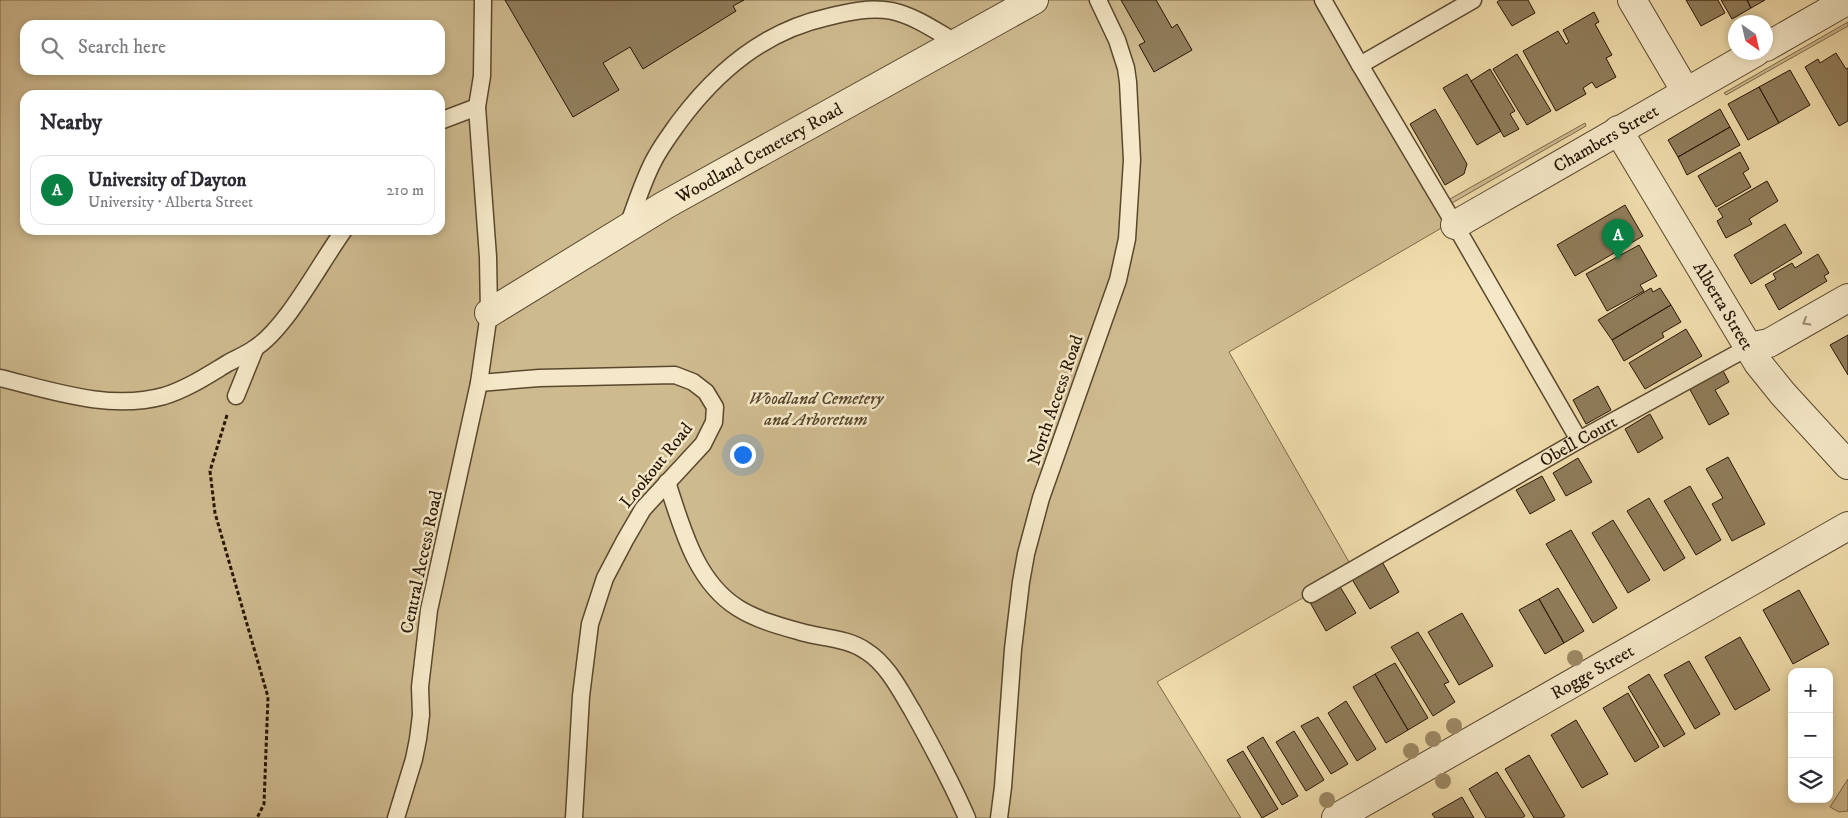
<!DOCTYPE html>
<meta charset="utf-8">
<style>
:root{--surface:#fff;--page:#f7f7f7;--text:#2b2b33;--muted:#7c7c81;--line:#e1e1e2;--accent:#0b8043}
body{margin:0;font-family:"IM FELL DW Pica",serif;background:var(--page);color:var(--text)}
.controls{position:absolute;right:15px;bottom:15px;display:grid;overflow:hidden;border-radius:10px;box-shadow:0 2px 8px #0003}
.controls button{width:45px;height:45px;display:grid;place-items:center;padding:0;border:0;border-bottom:1px solid var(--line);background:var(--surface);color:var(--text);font:25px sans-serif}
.compass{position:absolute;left:1728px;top:15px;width:45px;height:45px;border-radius:50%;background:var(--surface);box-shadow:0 2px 8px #0003;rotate:146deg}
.you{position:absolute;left:742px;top:454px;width:18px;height:18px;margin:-12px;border:4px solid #fff;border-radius:50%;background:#1a73e8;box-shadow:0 0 0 8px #1a73e833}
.badge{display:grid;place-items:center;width:32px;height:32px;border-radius:50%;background:var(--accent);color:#fff;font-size:16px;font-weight:700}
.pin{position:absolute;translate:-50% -41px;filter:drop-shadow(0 1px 2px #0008)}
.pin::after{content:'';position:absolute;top:26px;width:18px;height:15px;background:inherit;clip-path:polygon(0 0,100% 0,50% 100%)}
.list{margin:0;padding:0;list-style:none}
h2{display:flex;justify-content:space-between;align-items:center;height:65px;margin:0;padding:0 20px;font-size:21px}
h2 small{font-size:16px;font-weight:400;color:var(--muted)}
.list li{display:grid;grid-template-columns:32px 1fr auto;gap:15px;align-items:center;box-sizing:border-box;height:70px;margin:0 10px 10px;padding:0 10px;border:1px solid var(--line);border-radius:15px}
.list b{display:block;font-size:19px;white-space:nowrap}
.list p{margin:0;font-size:16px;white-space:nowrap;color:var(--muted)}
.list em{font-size:16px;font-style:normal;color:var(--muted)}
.icon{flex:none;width:28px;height:28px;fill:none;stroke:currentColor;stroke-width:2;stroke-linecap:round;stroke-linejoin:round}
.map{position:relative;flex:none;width:1848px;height:818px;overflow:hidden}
.search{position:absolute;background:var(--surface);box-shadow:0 2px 8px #0003;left:20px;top:20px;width:425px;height:55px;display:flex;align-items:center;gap:12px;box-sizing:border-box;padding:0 18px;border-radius:15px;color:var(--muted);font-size:19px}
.panel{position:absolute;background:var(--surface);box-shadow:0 2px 8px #0003;left:20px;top:90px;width:425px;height:145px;border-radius:15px}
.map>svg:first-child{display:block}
.green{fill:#ceba8f;stroke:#7a684a;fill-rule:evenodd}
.building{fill:#907d5b;stroke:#271604}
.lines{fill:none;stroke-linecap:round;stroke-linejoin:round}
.service-casing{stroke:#59482e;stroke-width:19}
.minor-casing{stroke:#59482e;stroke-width:30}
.path{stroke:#271604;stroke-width:3;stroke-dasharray:4 2.5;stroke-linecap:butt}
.service{stroke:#f5e8c8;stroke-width:16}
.minor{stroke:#f5e8c8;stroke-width:28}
.tree{fill:#9d8a66}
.oneway{stroke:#988a70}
.labels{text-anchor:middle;stroke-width:5;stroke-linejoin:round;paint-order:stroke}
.street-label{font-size:18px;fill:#271604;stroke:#f5e8c8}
.park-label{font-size:18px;font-style:italic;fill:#59472e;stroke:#f5e8c8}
</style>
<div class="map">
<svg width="1848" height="818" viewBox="0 0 1848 818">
<rect width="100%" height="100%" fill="#f0dcab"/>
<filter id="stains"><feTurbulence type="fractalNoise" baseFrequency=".004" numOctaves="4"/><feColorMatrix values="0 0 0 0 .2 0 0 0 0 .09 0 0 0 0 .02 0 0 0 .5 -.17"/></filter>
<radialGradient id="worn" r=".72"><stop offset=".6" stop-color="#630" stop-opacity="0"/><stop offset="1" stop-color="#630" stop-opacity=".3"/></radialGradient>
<path class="green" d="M0,0h1323l127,223 -221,129 124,217 -196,113 84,136h-1241zM25,25h415v45h-415zM25,95h415v135h-415z
M1848,22v4l-122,69 -2,-2z
M1585,123l1,3 -134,77 -2,-4z
M1848,779v32l-9,1 -9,-5z"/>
<path class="building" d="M505,0h239l-11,6 3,5 -93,58 -13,-22 -27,16 16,27 -46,27z
M1121,0h35l16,28 5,-4 15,26 -38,22 -15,-27 6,-3z
M1500,0h28l7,13 -23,13 -15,-24z
M1686,0h32l7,13 -24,13z
M1721,0h26l4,8 -19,11z
M1747,0h18l-14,8z
M1594,12l5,10 -4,2 17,31 -6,3 10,19 -20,11 -4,-6 -9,6 3,6 -30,17 -33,-60 35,-20 8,13 3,-2 -6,-12z
M1836,53l10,16 2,-1v53l-9,5 -34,-59 13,-8 2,4z
M1517,54l34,57 -24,14 -34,-56z
M1490,69l25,42 -5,3 9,15 -15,8 -33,-56z
M1790,70l20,35 -31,18 -20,-36z
M1467,74l34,57 -24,14 -34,-57z
M1759,87l20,36 -31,17 -20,-36z
M1435,109l32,55 -3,10 -19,11 -35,-61z
M1720,109l10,18 -52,30 -10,-17z
M1730,127l10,18 -53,30 -9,-18z
M1740,152l9,17 -6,4 8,14 -35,20 -18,-31z
M1767,181l11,20 -29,18 3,5 -26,14 -9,-17 6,-4 -5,-8z
M1625,205l18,31 -68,40 -18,-31z
M1785,224l17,29 -51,31 -17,-29z
M1639,245l18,31 -17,9 4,6 -37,20 -21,-37z
M1818,254l11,19 -5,3 3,5 -48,29 -14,-25 11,-6 -3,-5 19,-11 3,5z
M1651,288l2,4 7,-4 11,17 -59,35 -14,-20z
M1671,305l10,17 -19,11 2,4 -40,24 -12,-21z
M1686,329l16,27 -57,33 -16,-26z
M1848,335v40l-18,-30z
M1720,365l9,17 -14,8 14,24 -20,11 -22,-41z
M1598,386l13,24 -25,14 -13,-24z
M1650,414l13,24 -25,15 -13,-24z
M1728,457l37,67 -33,17 -20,-37 11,-6 -17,-29z
M1578,458l14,24 -26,14 -13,-23z
M1542,476l13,24 -25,14 -14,-24z
M1690,486l31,54 -25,15 -32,-54z
M1649,498l36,60 -21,13 -37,-60z
M1613,520l37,60 -22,13 -36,-60z
M1571,530l46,78 -24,15 -47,-79z
M1380,558l19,34 -29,17 -20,-33z
M1336,580l20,33 -30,18 -19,-34z
M1558,588l26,43 -20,12 -25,-44z
M1799,590l30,54 -36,20 -30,-54z
M1539,599l25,44 -19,11 -26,-44z
M1462,613l31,53 -34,19 -31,-53z
M1418,632l31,50 -5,2 11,18 -22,14 -42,-69z
M1740,637l30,53 -35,20 -30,-53z
M1689,661l31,53 -25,15 -31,-54z
M1395,663l33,55 -20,12 -33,-56z
M1375,674l33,56 -22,13 -33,-56z
M1649,674l36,60 -21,13 -36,-60z
M1628,693l31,54 -24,15 -32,-54z
M1346,701l30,48 -19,12 -29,-48z
M1318,717l30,47 -17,10 -30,-48z
M1576,720l32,54 -26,14 -31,-53z
M1294,731l30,49 -18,11 -30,-49z
M1263,737l35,59 -16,9 -35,-58z
M1243,751l35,58 -16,9 -35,-58z
M1529,755l36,61 -3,2h-28l-29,-49z
M1497,772l28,44 -3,2h-36l-17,-29z
M1462,797l12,21h-39l-3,-4z"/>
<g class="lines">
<g class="service-casing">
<g id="service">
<path d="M1323,0l37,65 113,-65"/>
<path d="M1360,65l95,160 124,215"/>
<path d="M440,121l37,-14"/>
<path d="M627,228c8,-21 15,-44 25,-64 7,-15 17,-28 27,-42 38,-51 85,-91 149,-105 20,-5 42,-10 64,-6 23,5 44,20 65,32"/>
<path d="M0,378c53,13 110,33 164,18 23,-7 44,-21 64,-33 9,-5 19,-9 27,-15 13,-8 25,-23 34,-35 20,-27 36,-56 55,-83"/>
<path d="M479,383l60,-5 136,-3 18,7 13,10 9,15 -1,15 -11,22 -60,65 -18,31 -20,38 -15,46 -9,72 -7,122"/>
<path d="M236,396l19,-47"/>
<path d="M667,482c15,45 28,99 71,126 19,12 42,18 63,24 21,6 47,6 65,19 21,13 34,39 46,59 20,36 39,71 55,108"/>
<path id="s1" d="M1311,594l268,-154 170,-93"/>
<path d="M396,818l18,-59 4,-20 3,-24 -1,-28 9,-77 50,-227 10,-70 -1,-56 -11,-150 5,-31 1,-76"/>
<path d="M999,818l4,-31 10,-138 8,-67 5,-28 15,-56 77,-218 9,-41 5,-79 -4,-78 -2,-14 -9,-28 -19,-40"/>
</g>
</g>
<g class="minor-casing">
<g id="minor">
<path d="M1632,0l54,92"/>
<path d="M1766,47l82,-47"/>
<path id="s2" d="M1618,130l140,233 25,31 65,71"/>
<path id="s3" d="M1455,225l301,-173"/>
<path id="s4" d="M489,313l176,-108 369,-205"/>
<path d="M1749,347l20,-4 79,-45"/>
<path id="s5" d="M1336,818l512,-292"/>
</g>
</g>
<path class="path" d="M227,415l-17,56 5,42 53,184 -4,107 -7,14"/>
<use href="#service" class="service"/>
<use href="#minor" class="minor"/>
</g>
<g class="tree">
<circle cx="1575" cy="658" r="8"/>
<circle cx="1454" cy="726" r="8"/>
<circle cx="1433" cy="739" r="8"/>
<circle cx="1411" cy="751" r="8"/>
<circle cx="1443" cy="781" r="8"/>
<circle cx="1327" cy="800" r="8"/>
</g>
<defs><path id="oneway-chevron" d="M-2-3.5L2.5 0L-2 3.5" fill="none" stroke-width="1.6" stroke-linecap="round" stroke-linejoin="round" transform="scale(1.25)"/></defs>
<use class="oneway" href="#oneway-chevron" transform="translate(1806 322) rotate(150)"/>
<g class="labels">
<g class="street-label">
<text dy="6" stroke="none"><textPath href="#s3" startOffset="174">Chambers Street</textPath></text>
<text dy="6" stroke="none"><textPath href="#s4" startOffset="314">Woodland Cemetery Road</textPath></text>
<text dy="6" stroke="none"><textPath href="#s2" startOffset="205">Alberta Street</textPath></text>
<text transform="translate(1055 400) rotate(-71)" y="6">North Access Road</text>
<text dy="6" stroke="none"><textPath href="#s1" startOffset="308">Obell Court</textPath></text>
<text transform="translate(656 465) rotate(-51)" y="6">Lookout Road</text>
<text transform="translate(421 562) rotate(-78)" y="6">Central Access Road</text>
<text dy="6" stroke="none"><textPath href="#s5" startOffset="295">Rogge Street</textPath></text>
</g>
<g class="park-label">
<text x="816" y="404">Woodland Cemetery<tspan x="816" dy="21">and Arboretum</tspan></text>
</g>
</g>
<rect width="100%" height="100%" filter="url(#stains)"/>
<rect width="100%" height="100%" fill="url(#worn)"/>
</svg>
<div class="controls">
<button>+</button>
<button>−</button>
<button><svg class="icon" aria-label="layers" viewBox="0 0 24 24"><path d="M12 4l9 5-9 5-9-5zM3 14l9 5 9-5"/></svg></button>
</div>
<svg class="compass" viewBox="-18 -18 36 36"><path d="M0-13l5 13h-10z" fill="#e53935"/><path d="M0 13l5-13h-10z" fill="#7c7c81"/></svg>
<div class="you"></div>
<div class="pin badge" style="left:1618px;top:260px">A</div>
<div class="search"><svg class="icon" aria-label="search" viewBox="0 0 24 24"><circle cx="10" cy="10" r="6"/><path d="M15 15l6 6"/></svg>Search here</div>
<section class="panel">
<h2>Nearby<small></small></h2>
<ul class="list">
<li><span class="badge">A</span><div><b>University of Dayton</b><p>University · Alberta Street</p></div><em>210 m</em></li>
</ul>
</section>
</div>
